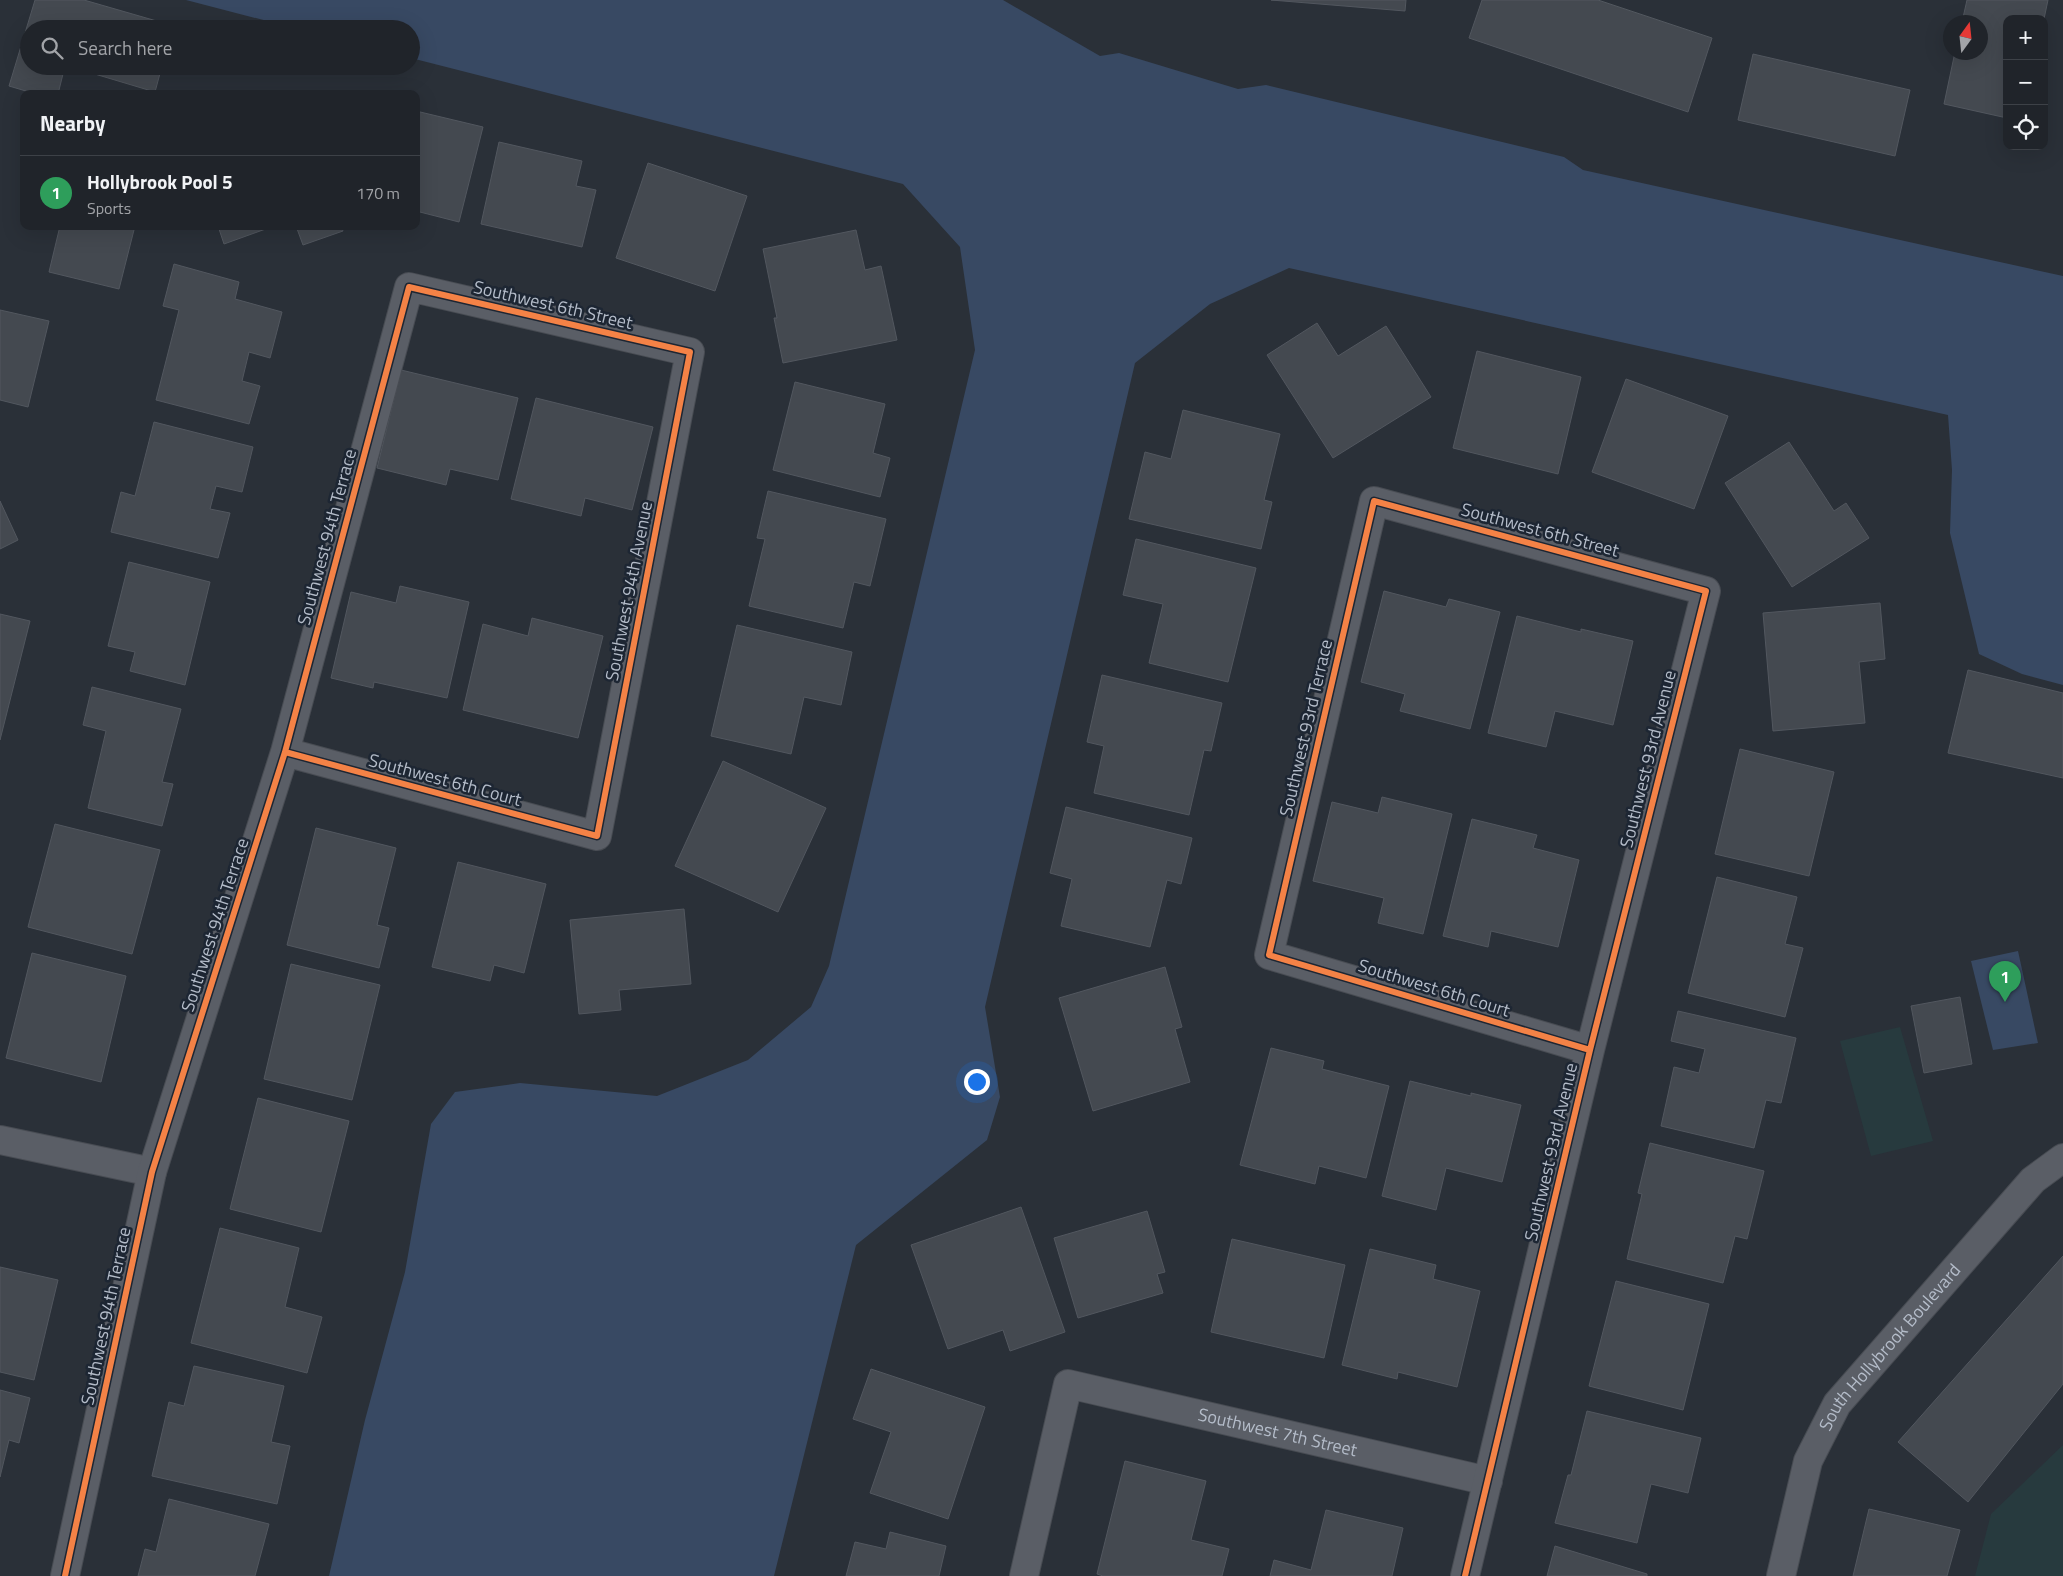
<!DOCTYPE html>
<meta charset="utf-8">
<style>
:root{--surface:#20242a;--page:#282c32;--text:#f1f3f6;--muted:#a2a4a8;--line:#3d4147;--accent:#848b96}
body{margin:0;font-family:"Titillium Web",sans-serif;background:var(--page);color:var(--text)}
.controls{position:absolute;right:15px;top:15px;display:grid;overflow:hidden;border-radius:10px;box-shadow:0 5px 20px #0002}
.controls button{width:45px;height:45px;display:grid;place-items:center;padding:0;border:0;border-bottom:1px solid var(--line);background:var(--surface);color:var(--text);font:25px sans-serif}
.compass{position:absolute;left:1943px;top:15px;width:45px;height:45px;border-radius:50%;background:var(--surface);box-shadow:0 5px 20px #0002;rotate:15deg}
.you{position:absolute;left:976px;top:1081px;width:18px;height:18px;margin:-12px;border:4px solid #fff;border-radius:50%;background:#1a73e8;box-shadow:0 0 0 8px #1a73e833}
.badge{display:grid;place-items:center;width:32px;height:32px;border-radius:50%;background:var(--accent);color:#fff;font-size:16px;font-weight:700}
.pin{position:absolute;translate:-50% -41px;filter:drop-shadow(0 1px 2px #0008)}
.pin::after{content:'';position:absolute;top:26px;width:18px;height:15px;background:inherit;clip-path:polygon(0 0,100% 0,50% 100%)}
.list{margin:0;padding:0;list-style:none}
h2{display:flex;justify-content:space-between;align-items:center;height:65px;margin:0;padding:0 20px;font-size:21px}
h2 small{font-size:16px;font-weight:400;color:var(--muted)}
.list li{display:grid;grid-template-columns:32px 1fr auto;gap:15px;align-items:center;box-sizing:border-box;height:75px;padding:0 20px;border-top:1px solid var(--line)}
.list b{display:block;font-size:19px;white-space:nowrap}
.list p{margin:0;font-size:16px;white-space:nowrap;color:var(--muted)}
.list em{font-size:16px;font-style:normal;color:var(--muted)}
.icon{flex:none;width:28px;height:28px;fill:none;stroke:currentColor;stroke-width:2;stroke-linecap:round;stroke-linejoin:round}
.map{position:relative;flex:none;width:2063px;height:1576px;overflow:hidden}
.search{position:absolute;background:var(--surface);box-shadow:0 5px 20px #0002;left:20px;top:20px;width:400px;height:55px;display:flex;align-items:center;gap:12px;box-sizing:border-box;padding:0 18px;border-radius:28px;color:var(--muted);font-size:19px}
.panel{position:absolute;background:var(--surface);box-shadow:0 5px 20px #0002;left:20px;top:90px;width:400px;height:140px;border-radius:10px}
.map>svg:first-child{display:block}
.green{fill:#273a3e}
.water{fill:#384963}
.building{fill:#444950;stroke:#52575f}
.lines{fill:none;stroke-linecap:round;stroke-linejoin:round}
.minor-casing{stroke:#484c53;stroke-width:30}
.minor{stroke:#5a5e66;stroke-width:28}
.cycleway-casing{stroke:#1d2633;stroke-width:9}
.cycleway{stroke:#f48246;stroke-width:6}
.labels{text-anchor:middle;stroke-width:5;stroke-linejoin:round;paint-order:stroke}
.street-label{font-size:18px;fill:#b4bcc9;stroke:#1d2633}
</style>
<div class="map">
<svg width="2063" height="1576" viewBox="0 0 2063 1576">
<rect width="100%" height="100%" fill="#2a3038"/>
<path class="green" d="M1900,1027l33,114 -62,15 -31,-115z
M2063,1445v131h-88l16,-62z"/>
<path class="water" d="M186,0h817l97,56 19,-3 119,36 28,-4 298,72 19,13 480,106v409l-41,-11 -43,-20 -29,-121 2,-63 -4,-55 -659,-147 -79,36 -75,59 -150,644 15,90 -13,43 -131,105 -82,331h-445l36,-156 40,-148 26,-148 24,-32 65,-9 137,13 91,-36 63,-53 18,-41 146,-616 -15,-103 -57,-63 -492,-126v-29h-113z
M2018,951l20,92 -45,7 -22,-89z"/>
<path class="building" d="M35,0h49l90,26v3h-145v37h36l-7,28h-22l-27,-8z
M1271,0h135l-1,11z
M1482,0h116l114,38 -24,74 -219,-74z
M1967,0h81l-4,19h-37v99l-63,-14 11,-52h25v-30h-18z
M1753,54l157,36 -15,66 -157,-36z
M68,66h94l-7,26z
M416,111l67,16 -24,95 -43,-11z
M499,142l83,19 -6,25 20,4 -14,57 -101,-23z
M648,163l99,33 -32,95 -99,-33z
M60,226h75l-16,63 -70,-17z
M218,226h56l-50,18z
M296,226h45l2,5 -40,14z
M856,230l9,40 16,-4 16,74 -114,23 -9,-45h3l-14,-69z
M174,264l65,18 -4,17 47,13 -12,46 -21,-6 -7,29 18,5 -11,38 -93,-24 23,-90 -16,-4z
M0,310l49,11 -21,86 -28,-7z
M1317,323l21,33 48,-30 45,71 -98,61 -66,-103z
M1477,351l104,26 -23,97 -105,-26z
M401,370l117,28 -20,82 -48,-11 -4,16 -69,-17z
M1626,379l102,37 -34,93 -102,-37z
M795,382l90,22 -12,49 17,5 -10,39 -107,-27z
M536,398l117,29 -21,83 -47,-12 -4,18 -70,-17z
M1183,410l97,24 -16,66 8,2 -11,47 -132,-30 16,-67 26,7z
M154,422l99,25 -11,45 -26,-6 -6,23 20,4 -12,45 -107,-26 10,-40 14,4z
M1789,442l45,69 12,-8 23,35 -77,49 -67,-104z
M768,491l118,28 -16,67 -16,-4 -11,46 -94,-22 16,-67 -8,-1z
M0,501l18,39 -18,9z
M1136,539l120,29 -28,114 -79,-19 14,-59 -40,-9z
M129,562l81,20 -25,103 -55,-14 5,-19 -27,-6z
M400,586l69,16 -22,96 -73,-16 -1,6 -42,-10 20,-86 45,11z
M1384,591l62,16 3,-8 51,13 -30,117 -70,-18 5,-17 -44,-12z
M1880,603l5,56 -26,3 6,61 -92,8 -10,-118z
M0,614l30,7 -30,119z
M1517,616l64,16v-3l52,12 -20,84 -58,-14 -9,36 -58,-14z
M532,618l71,18 -25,102 -115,-28 20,-86 45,12z
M737,625l115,27 -11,53 -37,-8 -13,57 -80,-18z
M1968,670l95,23v85l-115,-25z
M1102,675l120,28 -11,48 -7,-1 -15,65 -95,-22 10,-47 -17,-4z
M92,687l89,22 -19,73 11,2 -11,42 -74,-18 18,-77 -23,-6z
M1740,749l94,23 -25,104 -94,-22z
M723,761l103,47 -48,104 -103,-46z
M1382,797l70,17 -29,120 -45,-11 6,-25 -71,-17 19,-79 46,11z
M1066,807l126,31 -11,46 -14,-4 -17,67 -89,-21 11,-47 -22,-6z
M1472,819l65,16 -4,13 46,12 -21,87 -67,-16 -3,16 -45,-11z
M55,824l105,26 -28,104 -104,-27z
M316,828l80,20 -19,77 12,3 -10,40 -92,-23z
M458,862l88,22 -22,89 -30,-8 -4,16 -58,-14z
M1717,877l80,20 -12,47 18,4 -18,69 -97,-24z
M684,909l7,75 -72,6 2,20 -42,4 -9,-94z
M32,953l94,23 -25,106 -95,-24z
M291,964l89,21 -28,115 -88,-21z
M1165,967l17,60 -7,2 15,53 -97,29 -34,-113z
M1960,997l12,67 -48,9 -13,-67z
M1678,1011l118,27 -15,65 -15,-3 -12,48 -93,-22 13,-59 25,6 6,-24 -34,-8z
M1271,1048l53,13 -2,8 67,17 -23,92 -47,-12 -4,18 -75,-19z
M1410,1081l61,15v-3l50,12 -19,77 -56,-14 -10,42 -54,-14z
M258,1098l91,23 -28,111 -91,-23z
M1650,1143l114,28 -17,68 -12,-3 -12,47 -96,-24 15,-65 -4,-1z
M1021,1207l44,125 -55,19 -7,-21 -55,19 -37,-104z
M1147,1211l18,61 -8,2 6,19 -85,25 -24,-80z
M220,1228l79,20 -14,59 37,10 -15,56 -116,-30z
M1232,1239l113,26 -21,93 -113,-26z
M1370,1249l66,16 -3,14 47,12 -23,96 -59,-15 -1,7 -55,-14z
M2063,1256v128l-95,118 -70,-60z
M0,1267l58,13 -24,100 -34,-8z
M1616,1281l93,23 -26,106 -94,-24z
M194,1366l90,20 -13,56 19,4 -13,58 -125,-28 17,-74 15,4z
M871,1369l114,38 -37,112 -78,-26 21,-61 -38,-13z
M0,1390l30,8 -11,45 -10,-3 -9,37z
M1587,1411l114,27 -13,55 -37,-9 -14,59 -82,-20 13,-48h3z
M1125,1461l81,20 -15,59 38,9 -7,27h-119l-6,-2z
M169,1499l100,25 -14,52h-117l7,-27 11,3z
M1869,1509l91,21 -13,46h-94z
M1326,1510l77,18 -11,48h-122l4,-16 37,10z
M890,1532l56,14 -7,30h-93l9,-34 31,7z
M1555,1546l92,28v2h-100z"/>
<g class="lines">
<g class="minor-casing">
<g id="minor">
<path d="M0,1140l152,32"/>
<path d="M65,1576l87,-404 133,-420 124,-465 281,65 -93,484 -312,-84"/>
<path id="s1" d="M1024,1576l44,-192 420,97"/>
<path d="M1465,1576l125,-526 116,-459 -332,-90 -105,454 321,95"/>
<path id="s2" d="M1781,1576l27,-115 29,-57 196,-224 30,-22"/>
</g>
</g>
<use href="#minor" class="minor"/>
<g class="cycleway-casing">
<path id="cycleway" d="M65,1576l87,-404 133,-420 124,-465 281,65 -93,484 -312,-84
M1465,1576l125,-526 116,-459 -332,-90 -105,454 321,95"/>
</g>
<use href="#cycleway" class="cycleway"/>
</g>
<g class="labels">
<g class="street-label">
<text transform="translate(553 305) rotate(13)" y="6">Southwest 6th Street</text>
<text transform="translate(1540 530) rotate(15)" y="6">Southwest 6th Street</text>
<text transform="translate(327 537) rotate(-75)" y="6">Southwest 94th Terrace</text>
<text transform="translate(629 591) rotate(-79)" y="6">Southwest 94th Avenue</text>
<text transform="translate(1306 728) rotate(-77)" y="6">Southwest 93rd Terrace</text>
<text transform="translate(1648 759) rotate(-76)" y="6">Southwest 93rd Avenue</text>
<text transform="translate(445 780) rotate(15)" y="6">Southwest 6th Court</text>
<text transform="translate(215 925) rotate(-72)" y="6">Southwest 94th Terrace</text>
<text transform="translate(1434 988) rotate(17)" y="6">Southwest 6th Court</text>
<text transform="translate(1551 1152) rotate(-77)" y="6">Southwest 93rd Avenue</text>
<text transform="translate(106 1316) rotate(-78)" y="6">Southwest 94th Terrace</text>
<text dy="6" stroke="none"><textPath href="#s2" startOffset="259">South Hollybrook Boulevard</textPath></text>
<text dy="6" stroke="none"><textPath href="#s1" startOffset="412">Southwest 7th Street</textPath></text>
</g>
</g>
</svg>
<div class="controls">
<button>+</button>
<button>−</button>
<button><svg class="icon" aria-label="locate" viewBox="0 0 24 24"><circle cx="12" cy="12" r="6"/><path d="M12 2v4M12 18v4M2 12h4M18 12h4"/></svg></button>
</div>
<svg class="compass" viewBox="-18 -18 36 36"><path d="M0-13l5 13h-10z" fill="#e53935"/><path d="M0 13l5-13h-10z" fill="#a2a4a8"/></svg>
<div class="you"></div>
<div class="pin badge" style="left:2005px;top:1002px;background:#2e9e5b">1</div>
<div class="search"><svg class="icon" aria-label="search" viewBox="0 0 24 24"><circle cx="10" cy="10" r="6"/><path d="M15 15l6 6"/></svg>Search here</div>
<section class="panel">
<h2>Nearby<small></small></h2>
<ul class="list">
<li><span class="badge" style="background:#2e9e5b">1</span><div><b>Hollybrook Pool 5</b><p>Sports</p></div><em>170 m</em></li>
</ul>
</section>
</div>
